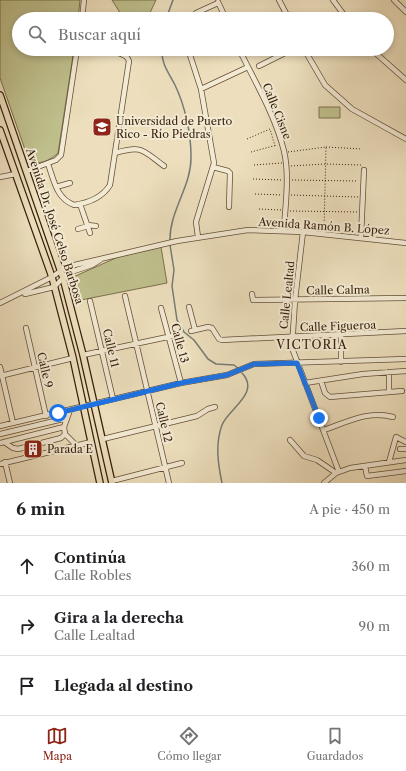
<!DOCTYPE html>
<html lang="es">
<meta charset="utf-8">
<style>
:root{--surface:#fff;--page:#f2f2f2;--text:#202124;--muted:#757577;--line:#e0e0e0;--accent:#8f2418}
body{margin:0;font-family:"Libre Caslon Text",serif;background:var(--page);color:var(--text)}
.stop{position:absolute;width:12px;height:12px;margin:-9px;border:3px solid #1a73e8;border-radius:50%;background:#fff}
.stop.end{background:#1a73e8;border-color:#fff;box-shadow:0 1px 4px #0008}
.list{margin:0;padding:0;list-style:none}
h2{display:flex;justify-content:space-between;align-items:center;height:52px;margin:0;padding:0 16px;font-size:17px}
h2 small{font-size:13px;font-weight:400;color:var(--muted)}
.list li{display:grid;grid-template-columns:26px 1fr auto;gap:12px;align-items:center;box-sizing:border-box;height:60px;padding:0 16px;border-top:1px solid var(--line)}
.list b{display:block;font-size:15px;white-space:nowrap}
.list p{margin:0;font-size:13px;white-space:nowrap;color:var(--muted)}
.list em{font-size:13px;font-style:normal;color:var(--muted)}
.icon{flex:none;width:22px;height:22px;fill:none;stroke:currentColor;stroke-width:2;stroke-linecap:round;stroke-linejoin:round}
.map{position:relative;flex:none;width:406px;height:483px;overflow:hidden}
.search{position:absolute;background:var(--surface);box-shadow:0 2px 6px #0003;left:12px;right:12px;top:12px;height:44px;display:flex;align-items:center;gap:10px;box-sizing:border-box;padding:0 14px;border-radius:22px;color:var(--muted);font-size:15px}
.sheet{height:232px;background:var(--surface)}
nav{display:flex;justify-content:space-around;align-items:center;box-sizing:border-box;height:56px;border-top:1px solid var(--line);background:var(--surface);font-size:11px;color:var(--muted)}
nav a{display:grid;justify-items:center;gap:2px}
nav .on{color:var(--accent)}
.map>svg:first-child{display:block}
.green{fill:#bfc08d;stroke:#7a704c}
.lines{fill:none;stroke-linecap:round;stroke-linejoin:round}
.stream{stroke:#747c75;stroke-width:1.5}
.minor-casing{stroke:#644f38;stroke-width:6}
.major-casing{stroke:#361f0b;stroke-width:8}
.path{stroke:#361f0b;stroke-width:1;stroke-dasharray:1 2;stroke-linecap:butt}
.minor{stroke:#f3ead4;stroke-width:4.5}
.major{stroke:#eddfbd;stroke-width:5.5}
.route{stroke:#1a73e8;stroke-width:5}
.labels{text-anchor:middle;stroke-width:4;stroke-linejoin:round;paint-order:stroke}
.street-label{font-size:11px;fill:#361f0b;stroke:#f3ead4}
.poi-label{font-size:11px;fill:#361f0b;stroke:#f3ead4;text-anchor:start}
.neighbourhood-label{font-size:12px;letter-spacing:1px;fill:#361f0b;stroke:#f3ead4}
</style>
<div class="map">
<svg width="406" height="483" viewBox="0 0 406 483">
<rect width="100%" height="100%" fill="#eddfbd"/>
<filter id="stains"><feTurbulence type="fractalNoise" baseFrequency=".005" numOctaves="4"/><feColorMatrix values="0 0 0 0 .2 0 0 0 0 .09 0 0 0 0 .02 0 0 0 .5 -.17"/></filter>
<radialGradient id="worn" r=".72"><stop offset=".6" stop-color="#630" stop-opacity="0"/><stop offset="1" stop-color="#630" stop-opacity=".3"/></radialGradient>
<path class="green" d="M0,0h80l-2,19h-59v30h55l-16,104c-7,7 -20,13 -29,8l-29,-83z
M112,0h44l-9,19h-23z
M319,107h21v11h-21z
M161,247l6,36 -91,18 -5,-23 47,-21z"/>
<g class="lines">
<path class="stream" d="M166,19l7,-19
M162,49c-1,15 7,24 13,36 10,21 16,48 16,71 1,30 -22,55 -21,85
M170,245l4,25 -2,16 5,34 7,12 10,8 14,19 8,5 18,1 5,4
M222,483c-4,-19 -7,-39 0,-58 6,-16 39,-32 20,-52"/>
<g class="minor-casing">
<path id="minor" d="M279,0l10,19
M333,0l14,19
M394,0l12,12
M218,2l8,17
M82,19l2,-19
M192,19l4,-6 22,-10
M188,49l13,40 13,74 -18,59 2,15
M239,49c16,33 36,66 45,102 6,26 1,54 0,80
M304,49l21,36 27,24 54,30
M371,49l35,31
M259,66l34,-17
M201,89l47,-22
M115,153c28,-8 27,-3 49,13
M48,164c6,16 8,34 26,41 14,-2 28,-7 36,-20l19,-124c-3,-11 -29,-10 -39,-12
M213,167l15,4 2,2 -1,34
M27,171l29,-11 5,-5 16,-106
M0,177l16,-3
M56,187l14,-4
M80,204l10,29
M87,225l9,1
M78,229l10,-3
M303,232l-8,68 -3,48 47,124
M361,237l3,-67
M25,294l29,-7 14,-14 24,-8 8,-5
M252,294l1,6 153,-2
M125,296l44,187
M90,301l23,98
M0,303l52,-26 14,-10 111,-26 71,-11 55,2 103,11
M189,307l6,23
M161,308l20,75
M26,328l20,88
M191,331l17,-4 4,1 7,11 3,1 184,-9
M341,335v27
M83,355l94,-20
M0,367l13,56
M0,376l73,-18
M321,381l4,12 5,4 72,-6
M305,383l58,-9 43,-3
M389,392v-20
M0,426l181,-43 46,-8 27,-11 152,-5
M324,430c23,-8 45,-20 69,-13
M0,434l67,-16
M65,434l12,12
M103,439l94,-23 11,-7 7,-2
M290,440l14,16 13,4 19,13
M4,442l9,6 5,1 43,-11 4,-4 -1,-7 6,-17
M0,443l64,-16
M400,449h6
M5,462l5,21
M389,462l7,-25 10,5
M0,464l91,-22
M365,466l2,10 39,-5
M112,481l70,-18
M324,483l12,-10 14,-5 56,-8"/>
</g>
<g class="major-casing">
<path id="major" d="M0,95l63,183 20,77 29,128
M0,130l52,147 21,81 27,125"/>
</g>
<path class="path" d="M247,139l23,-10 5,17
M326,147l36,2
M251,152l26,-7
M288,152l38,-5 -2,83
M254,165l28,-2
M291,166l34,-2 36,1 1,2
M253,179l30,1
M292,180l66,1
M255,194l27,1
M291,195l67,2
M259,209l22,1
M290,211l68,1"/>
<use href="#minor" class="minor"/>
<use href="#major" class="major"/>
</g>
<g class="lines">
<path class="route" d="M58,413l123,-30 46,-8 27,-11 43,-1 22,55"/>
</g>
<defs>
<g id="university-square" transform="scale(1)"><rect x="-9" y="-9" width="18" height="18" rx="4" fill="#8f2418" stroke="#f3ead4"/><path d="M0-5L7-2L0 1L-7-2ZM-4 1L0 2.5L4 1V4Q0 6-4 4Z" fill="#fff"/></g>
<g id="building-square" transform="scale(1)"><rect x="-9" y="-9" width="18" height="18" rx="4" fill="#8f2418" stroke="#f3ead4"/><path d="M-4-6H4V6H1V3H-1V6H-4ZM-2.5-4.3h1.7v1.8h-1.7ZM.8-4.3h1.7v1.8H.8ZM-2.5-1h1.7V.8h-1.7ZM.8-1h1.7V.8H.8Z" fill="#fff"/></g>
</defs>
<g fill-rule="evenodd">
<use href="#university-square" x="102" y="127"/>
<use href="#building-square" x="33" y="449"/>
</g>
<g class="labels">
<g class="street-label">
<text transform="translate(277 111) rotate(68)" y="4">Calle Cisne</text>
<text transform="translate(55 226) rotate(72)" y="4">Avenida Dr. José Celso Barbosa</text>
<text transform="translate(324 226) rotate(4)" y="4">Avenida Ramón B. López</text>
<text transform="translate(338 290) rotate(-1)" y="4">Calle Calma</text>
<text transform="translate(287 295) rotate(-84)" y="4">Calle Lealtad</text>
<text transform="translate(338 326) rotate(-2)" y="4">Calle Figueroa</text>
<text transform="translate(180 343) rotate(75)" y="4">Calle 13</text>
<text transform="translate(111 348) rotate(77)" y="4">Calle 11</text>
<text transform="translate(45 370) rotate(77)" y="4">Calle 9</text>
<text transform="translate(164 422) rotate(77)" y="4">Calle 12</text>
</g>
<g class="poi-label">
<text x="116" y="125">Universidad de Puerto<tspan x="116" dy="13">Rico - Río Piedras</tspan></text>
<text x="47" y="453">Parada E</text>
</g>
<g class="neighbourhood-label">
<text x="312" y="349">VICTORIA</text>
</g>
</g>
<rect width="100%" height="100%" filter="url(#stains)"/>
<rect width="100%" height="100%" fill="url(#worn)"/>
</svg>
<div class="stop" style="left:58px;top:413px"></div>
<div class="stop end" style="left:319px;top:418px"></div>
<div class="search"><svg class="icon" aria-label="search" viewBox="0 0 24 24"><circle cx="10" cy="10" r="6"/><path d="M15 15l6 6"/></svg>Buscar aquí</div>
</div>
<section class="sheet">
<h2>6 min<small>A pie · 450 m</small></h2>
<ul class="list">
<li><svg class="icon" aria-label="ahead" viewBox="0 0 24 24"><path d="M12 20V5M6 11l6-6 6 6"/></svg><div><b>Continúa</b><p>Calle Robles</p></div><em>360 m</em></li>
<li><svg class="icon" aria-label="right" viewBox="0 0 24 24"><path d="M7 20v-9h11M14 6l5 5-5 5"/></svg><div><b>Gira a la derecha</b><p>Calle Lealtad</p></div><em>90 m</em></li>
<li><svg class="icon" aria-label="arrive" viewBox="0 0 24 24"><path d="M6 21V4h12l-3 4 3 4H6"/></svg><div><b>Llegada al destino</b></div></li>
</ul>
</section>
<nav>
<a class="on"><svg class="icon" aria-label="map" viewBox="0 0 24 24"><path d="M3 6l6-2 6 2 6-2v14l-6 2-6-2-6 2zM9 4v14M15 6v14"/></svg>Mapa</a>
<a><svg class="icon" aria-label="directions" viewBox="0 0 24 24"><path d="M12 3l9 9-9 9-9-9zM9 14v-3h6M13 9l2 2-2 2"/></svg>Cómo llegar</a>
<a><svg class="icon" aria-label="saved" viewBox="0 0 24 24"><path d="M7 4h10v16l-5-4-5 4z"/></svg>Guardados</a>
</nav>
